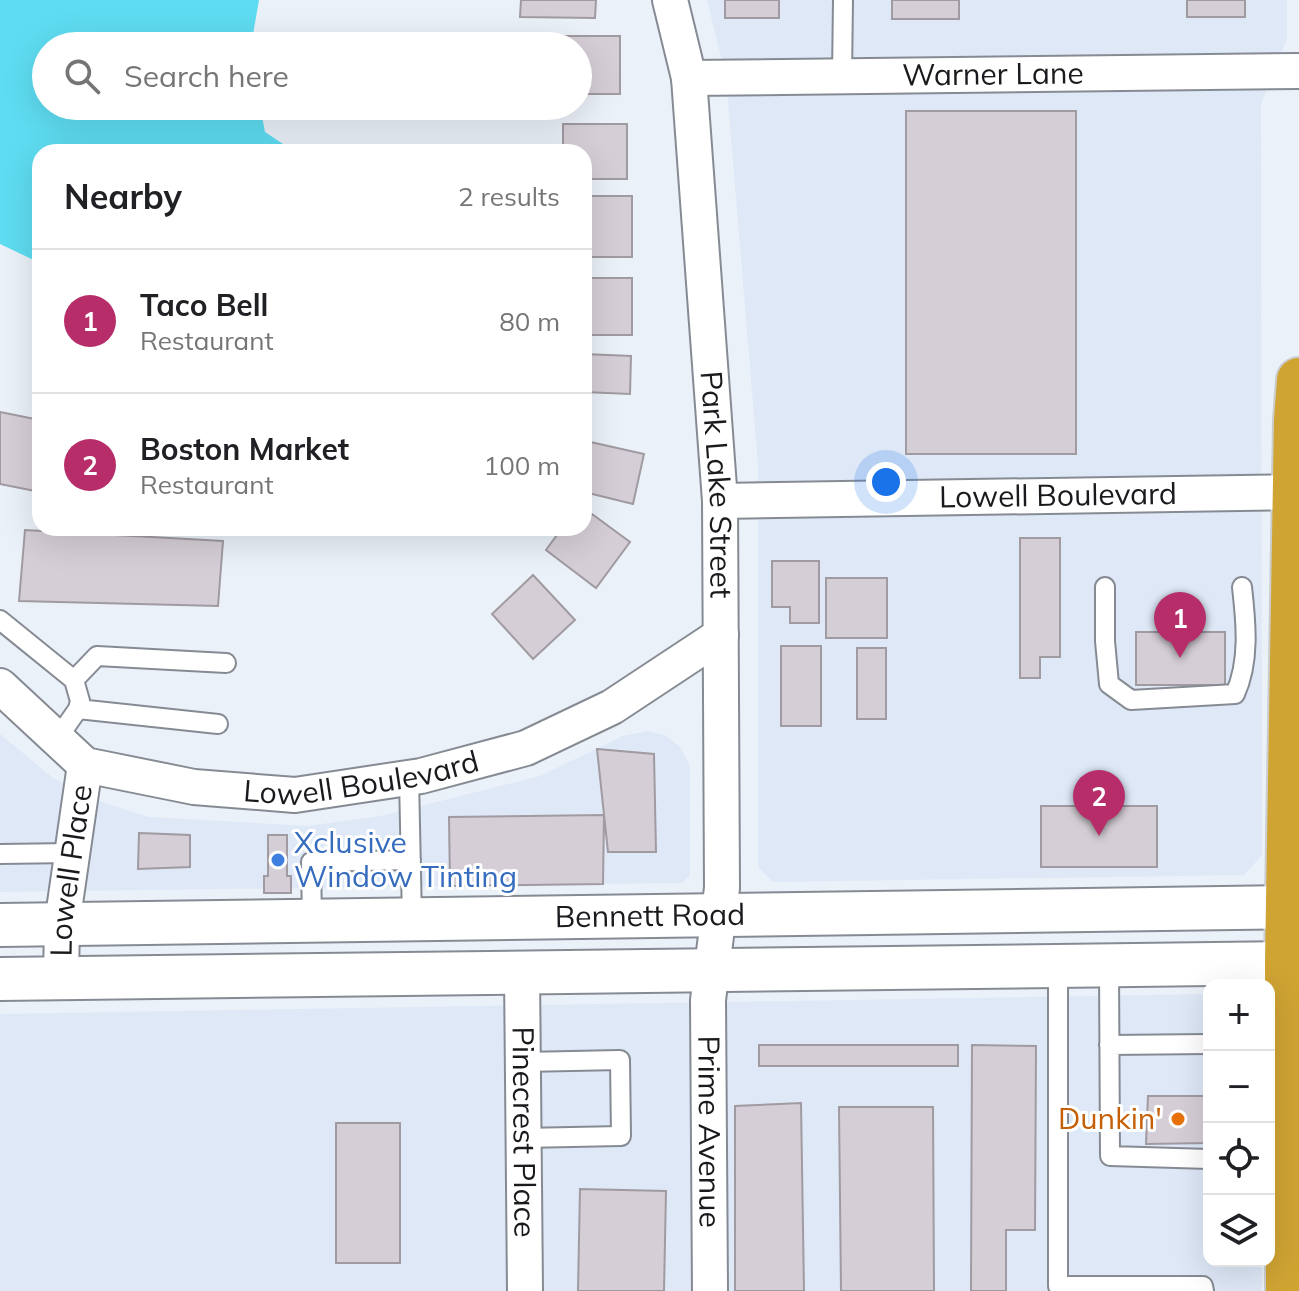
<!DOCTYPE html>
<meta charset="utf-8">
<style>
:root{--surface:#fff;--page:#f6f6f6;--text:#202124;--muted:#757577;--line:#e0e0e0;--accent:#b72d69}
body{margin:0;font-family:Mulish,sans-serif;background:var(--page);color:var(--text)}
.controls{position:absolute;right:24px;bottom:24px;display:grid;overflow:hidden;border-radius:16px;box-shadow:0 8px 32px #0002}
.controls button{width:72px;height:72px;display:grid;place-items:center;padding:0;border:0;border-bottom:2px solid var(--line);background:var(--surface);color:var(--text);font:40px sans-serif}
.you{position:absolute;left:886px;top:482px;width:28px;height:28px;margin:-20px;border:6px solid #fff;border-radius:50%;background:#1a73e8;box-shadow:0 0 0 12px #1a73e833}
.badge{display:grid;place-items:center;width:52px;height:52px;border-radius:50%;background:var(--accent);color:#fff;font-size:26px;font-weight:700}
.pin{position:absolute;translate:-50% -66px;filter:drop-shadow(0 2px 4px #0008)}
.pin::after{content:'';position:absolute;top:42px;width:28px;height:24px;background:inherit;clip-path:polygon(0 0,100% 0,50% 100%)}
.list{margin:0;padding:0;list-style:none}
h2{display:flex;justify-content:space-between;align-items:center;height:104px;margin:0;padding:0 32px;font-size:34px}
h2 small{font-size:26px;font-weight:400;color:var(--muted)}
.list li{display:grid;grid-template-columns:52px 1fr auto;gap:24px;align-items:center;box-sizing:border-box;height:144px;padding:0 32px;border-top:2px solid var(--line)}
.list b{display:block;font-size:30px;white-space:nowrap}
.list p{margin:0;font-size:26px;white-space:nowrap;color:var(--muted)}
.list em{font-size:26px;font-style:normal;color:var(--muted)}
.icon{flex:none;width:44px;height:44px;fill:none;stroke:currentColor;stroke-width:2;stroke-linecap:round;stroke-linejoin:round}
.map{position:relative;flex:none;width:1299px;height:1291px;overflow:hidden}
.search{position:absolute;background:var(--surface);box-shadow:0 8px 32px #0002;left:32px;top:32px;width:560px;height:88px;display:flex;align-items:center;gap:20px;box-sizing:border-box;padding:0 28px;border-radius:44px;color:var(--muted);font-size:30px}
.panel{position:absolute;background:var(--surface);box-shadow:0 8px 32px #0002;left:32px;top:144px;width:560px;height:392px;border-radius:24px}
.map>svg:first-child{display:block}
.built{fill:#dee8f7}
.water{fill:#5edcf1}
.building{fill:#d5ced6;stroke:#a09aa1;stroke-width:2}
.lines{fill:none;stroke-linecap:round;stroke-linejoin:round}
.service-casing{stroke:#868b93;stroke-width:22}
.minor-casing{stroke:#868b93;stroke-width:38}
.tertiary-casing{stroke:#868b93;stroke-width:46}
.trunk-casing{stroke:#cccdcd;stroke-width:48}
.service{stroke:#fff;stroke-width:18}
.minor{stroke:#fff;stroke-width:34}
.tertiary{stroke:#fff;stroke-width:42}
.trunk{stroke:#d0a433;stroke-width:44}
.shop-dot{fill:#3f7fe0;stroke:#fff;stroke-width:3}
.food-dot{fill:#e8710a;stroke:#fff;stroke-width:3}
.labels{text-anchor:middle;stroke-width:6;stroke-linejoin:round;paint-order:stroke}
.street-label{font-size:30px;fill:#181a1d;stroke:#fff}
.shop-label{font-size:30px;fill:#366cbe;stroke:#fff;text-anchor:start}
.food-label{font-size:30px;fill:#c56008;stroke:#fff;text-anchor:end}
</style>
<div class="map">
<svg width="1299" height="1291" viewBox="0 0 1299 1291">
<rect width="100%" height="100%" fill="#ebf1f9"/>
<path class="built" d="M707,0h580v39l-26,65 1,751 -18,20 -471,7 -15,-15v-403l-32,-387z
M647,731l18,4 15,12 10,19v110l-9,7 -681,9v-158l53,44 49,24 46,15 159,9 74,-10 159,-40 83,-40z
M1209,994v267h53v30h-1262v-277z"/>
<path class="water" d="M0,0h259l-8,46h-205v60h214l5,26 30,20h-255v111l-40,-19z"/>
<path class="building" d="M521,0h75l-1,18 -75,-1z
M725,0h54v18h-54z
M892,0h67v19h-67z
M1187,0h58v17h-58z
M556,36h64v58h-41l-1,-48h-22z
M906,111h170v343h-170z
M563,124h64v55h-43v-27h-21z
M584,196h48v61h-48z
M584,278h48v57h-48z
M584,354l47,2 -1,38 -46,-2z
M0,412l40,8v72l-40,-8z
M586,441l58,13 -11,50 -49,-12z
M592,514l38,28 -34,46 -50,-38 16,-22h22z
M25,530l198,11 -5,65 -199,-5z
M1020,538h40v119h-20v21h-20z
M772,561h47v62h-29v-16h-18z
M533,575l42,45 -42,39 -41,-45z
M826,578h61v60h-61z
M1136,632h89v53h-89z
M781,646h40v80h-40z
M857,648h29v71h-29z
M597,749l57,5 2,98h-48z
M1041,806h116v61h-116z
M604,815l-1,69 -153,2 -1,-69z
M139,833l51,2v32l-52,2z
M268,835h19v41h4v17h-27v-17h4z
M759,1045h199v21h-199z
M972,1045l64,1 -1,184h-29v61h-35z
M1148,1096h61v47l-63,1z
M801,1103l3,188h-69v-185z
M839,1107h94l1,184h-93z
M336,1123h64v140h-64z
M580,1189l86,2 -2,100h-86z"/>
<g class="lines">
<g class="service-casing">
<path id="service" d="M842,77l1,-77
M1105,587v54l4,43 22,16 104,-6c15,-32 11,-72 7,-107
M0,620l74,60 6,21 -2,8 -21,30
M74,680l23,-24 129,7
M78,709l140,15
M409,778l3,142
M0,854l72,-1
M312,921l-1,-59 100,-2
M1058,966v320h145l1,5
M1109,966l1,190 99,3
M1109,1045l100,-1
M523,1062l97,-2 1,76 -98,2"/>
</g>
<g class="minor-casing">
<g id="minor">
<path id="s1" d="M670,0l19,78 31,423 2,387 -14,112 2,291"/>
<path id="s2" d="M689,78l610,-7"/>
<path id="s3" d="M720,501l579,-9"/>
<path id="s4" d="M0,686l85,79 109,22 101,8 126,-19 105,-28 86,-41 109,-72"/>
<path id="s5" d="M522,972l3,319"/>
<path id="s6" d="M61,978l1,-54 23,-159"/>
</g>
</g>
<g class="tertiary-casing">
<g id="tertiary">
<path id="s7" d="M0,925l1299,-18"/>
<path d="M0,979l1299,-16"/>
</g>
</g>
<g class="trunk-casing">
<path id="trunk" d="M1288,1291l-1,-329 9,-542 3,-40"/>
</g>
<use href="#service" class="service"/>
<use href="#minor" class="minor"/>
<use href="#tertiary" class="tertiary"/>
<use href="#trunk" class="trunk"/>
</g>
<circle class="shop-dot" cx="278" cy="860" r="8"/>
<circle class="food-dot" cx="1178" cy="1119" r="8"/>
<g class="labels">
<g class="street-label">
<text dy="10" stroke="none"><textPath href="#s2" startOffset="304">Warner Lane</textPath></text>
<text dy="10" stroke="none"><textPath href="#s1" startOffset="488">Park Lake Street</textPath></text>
<text dy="10" stroke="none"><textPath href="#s3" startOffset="338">Lowell Boulevard</textPath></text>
<text dy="10" stroke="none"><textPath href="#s4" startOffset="396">Lowell Boulevard</textPath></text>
<text dy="10" stroke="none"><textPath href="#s6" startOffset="108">Lowell Place</textPath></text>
<text dy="10" stroke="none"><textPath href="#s7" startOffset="650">Bennett Road</textPath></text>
<text dy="10" stroke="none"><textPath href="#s1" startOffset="1136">Prime Avenue</textPath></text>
<text dy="10" stroke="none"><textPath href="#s5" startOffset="160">Pinecrest Place</textPath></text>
</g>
<g class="shop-label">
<text x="294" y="853">Xclusive<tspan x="294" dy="34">Window Tinting</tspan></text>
</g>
<g class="food-label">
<text x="1162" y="1129">Dunkin'</text>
</g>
</g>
</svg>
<div class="controls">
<button>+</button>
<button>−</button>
<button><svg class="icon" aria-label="locate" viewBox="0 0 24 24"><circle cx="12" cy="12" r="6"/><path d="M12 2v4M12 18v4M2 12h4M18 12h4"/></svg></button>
<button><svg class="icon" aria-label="layers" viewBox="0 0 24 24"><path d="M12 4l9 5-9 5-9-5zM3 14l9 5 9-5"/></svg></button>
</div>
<div class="you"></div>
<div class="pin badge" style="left:1180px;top:658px">1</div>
<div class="pin badge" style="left:1099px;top:836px">2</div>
<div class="search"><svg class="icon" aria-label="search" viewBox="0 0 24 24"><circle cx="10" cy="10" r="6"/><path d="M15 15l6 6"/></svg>Search here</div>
<section class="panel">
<h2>Nearby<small>2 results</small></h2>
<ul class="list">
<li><span class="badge">1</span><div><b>Taco Bell</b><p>Restaurant</p></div><em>80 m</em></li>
<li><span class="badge">2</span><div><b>Boston Market</b><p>Restaurant</p></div><em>100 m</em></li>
</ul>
</section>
</div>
